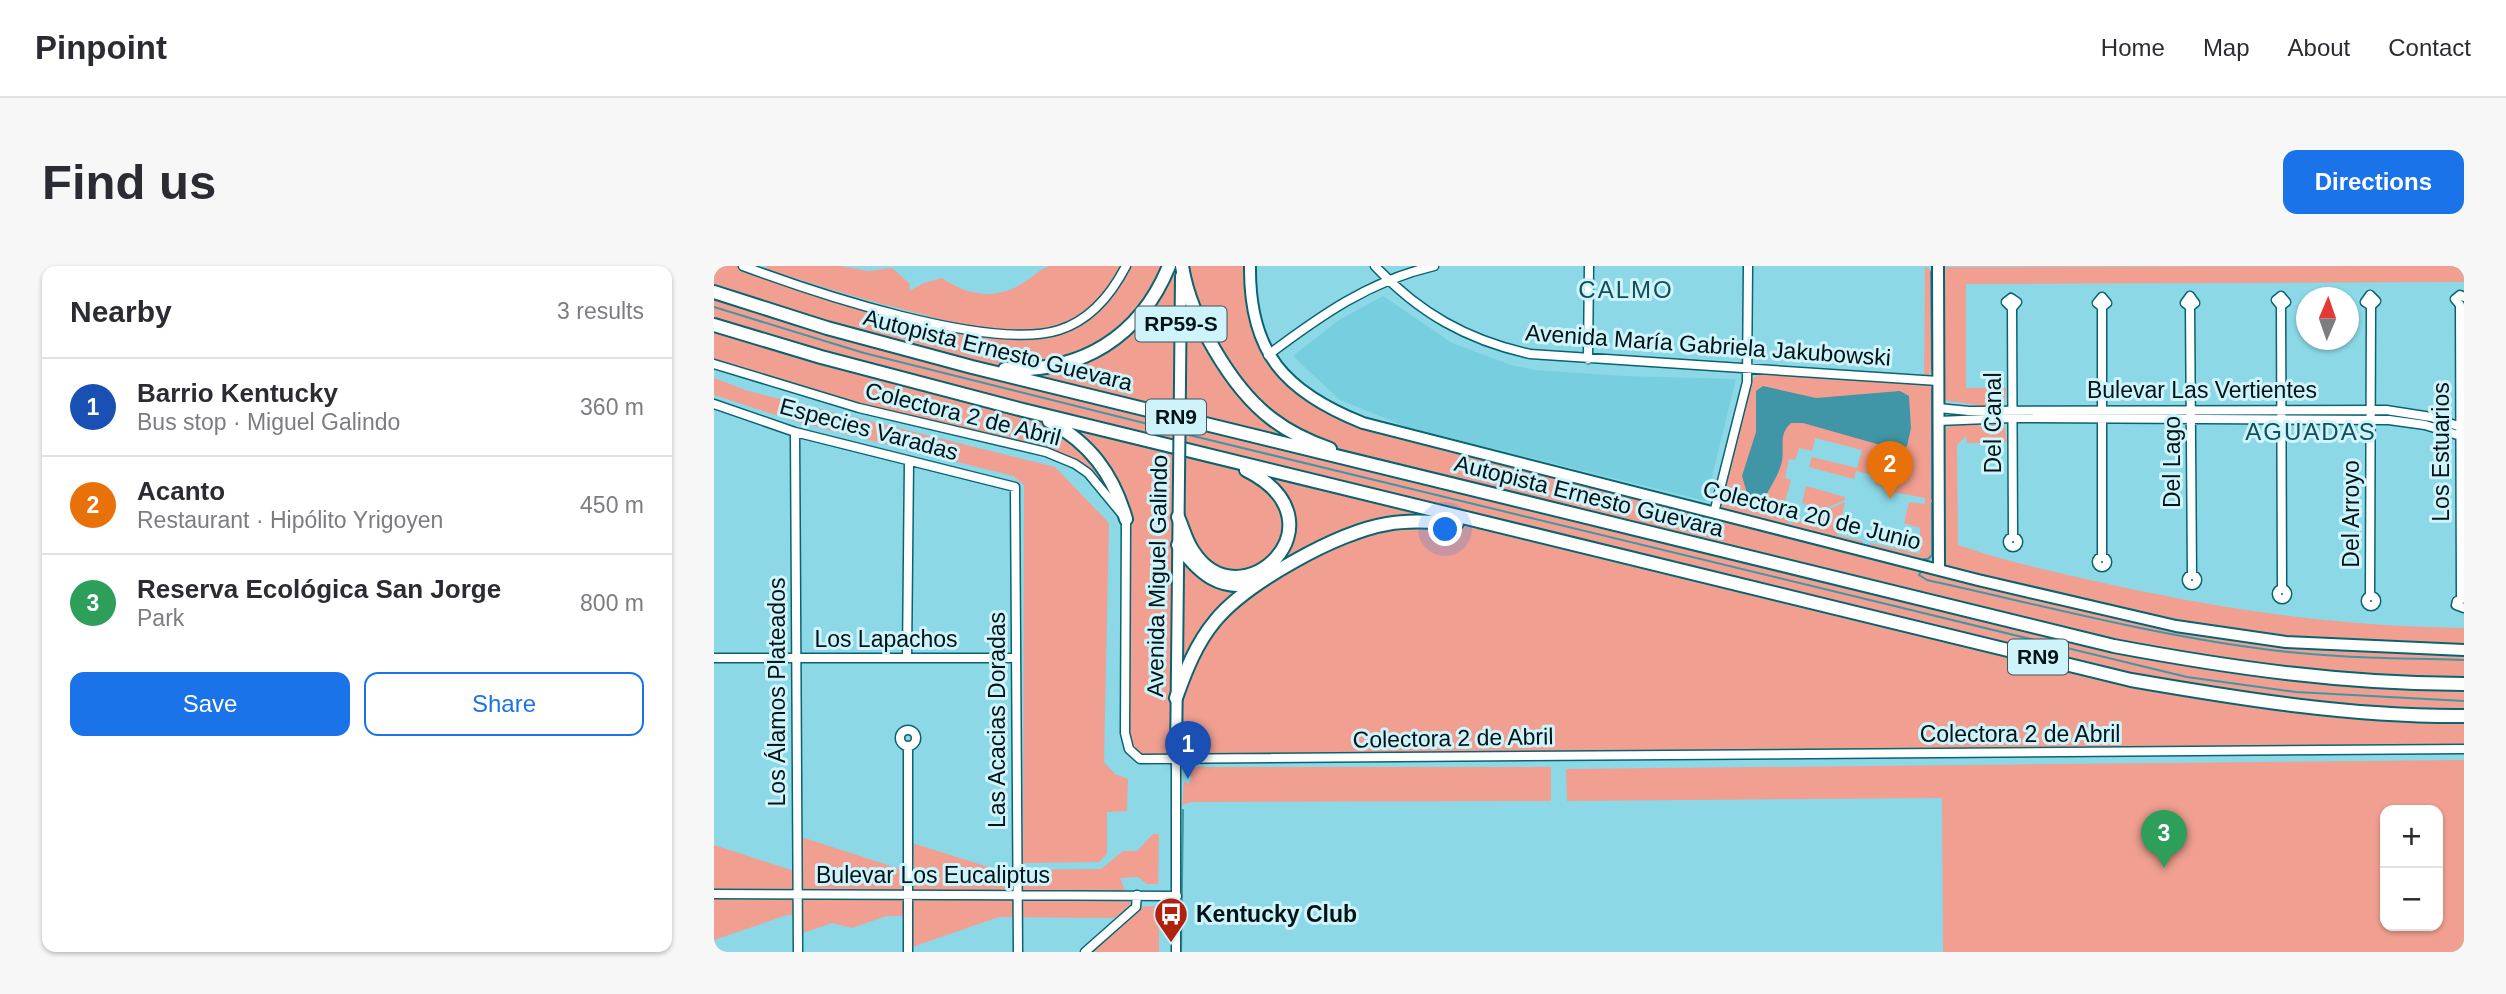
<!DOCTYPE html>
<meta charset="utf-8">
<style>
:root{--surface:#fff;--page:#f7f7f7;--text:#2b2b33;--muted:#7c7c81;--line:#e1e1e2;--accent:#1a73e8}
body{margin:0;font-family:Arial,sans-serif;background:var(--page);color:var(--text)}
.controls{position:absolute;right:21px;bottom:21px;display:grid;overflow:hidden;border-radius:14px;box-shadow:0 2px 5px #0004}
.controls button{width:63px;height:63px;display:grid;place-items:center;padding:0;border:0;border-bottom:2px solid var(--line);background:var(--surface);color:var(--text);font:35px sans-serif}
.compass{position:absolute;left:1582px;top:21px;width:63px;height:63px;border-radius:50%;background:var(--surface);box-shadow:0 2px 5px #0004;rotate:2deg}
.you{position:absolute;left:732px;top:264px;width:24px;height:24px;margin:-18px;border:5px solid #fff;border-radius:50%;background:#1a73e8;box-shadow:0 0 0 10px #1a73e833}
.badge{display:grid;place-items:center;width:46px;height:46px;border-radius:50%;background:var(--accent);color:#fff;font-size:23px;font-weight:700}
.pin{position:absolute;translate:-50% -58px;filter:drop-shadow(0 2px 4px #0008)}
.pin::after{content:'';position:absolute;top:37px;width:24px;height:21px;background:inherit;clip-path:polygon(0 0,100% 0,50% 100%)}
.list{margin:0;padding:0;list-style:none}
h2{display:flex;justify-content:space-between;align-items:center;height:91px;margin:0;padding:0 28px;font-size:30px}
h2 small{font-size:23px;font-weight:400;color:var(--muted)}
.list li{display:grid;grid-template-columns:46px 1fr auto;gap:21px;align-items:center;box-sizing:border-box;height:98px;padding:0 28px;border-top:2px solid var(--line)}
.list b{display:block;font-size:26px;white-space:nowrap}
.list p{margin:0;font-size:23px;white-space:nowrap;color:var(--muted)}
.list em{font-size:23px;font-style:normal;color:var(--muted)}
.actions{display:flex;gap:14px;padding:21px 28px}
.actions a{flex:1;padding:16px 0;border:2px solid var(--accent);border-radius:14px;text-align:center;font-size:24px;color:var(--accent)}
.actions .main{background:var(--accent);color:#fff}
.map{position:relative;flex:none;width:1750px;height:686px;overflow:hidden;border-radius:14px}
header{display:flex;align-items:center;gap:42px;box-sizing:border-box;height:98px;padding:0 35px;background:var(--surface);border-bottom:2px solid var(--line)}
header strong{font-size:33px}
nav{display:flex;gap:38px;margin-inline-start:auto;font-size:24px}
.intro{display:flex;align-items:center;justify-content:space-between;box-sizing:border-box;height:168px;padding:0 42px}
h1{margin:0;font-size:49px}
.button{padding:18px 32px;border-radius:14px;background:var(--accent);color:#fff;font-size:24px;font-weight:700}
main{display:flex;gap:42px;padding:0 42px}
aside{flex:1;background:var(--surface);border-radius:14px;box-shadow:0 2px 5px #0004}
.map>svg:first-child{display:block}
.built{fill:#76cedf}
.green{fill:#f09f90;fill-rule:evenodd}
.water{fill:#4096a6}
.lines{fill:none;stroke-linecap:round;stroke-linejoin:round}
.stream{stroke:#4096a6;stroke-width:2}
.minor-casing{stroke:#086471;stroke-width:11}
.major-casing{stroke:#086471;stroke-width:14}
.highway-casing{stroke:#086471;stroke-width:16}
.minor{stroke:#fff;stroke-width:8}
.major{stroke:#fff;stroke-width:10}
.highway{stroke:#fff;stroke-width:12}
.major-bridge-casing{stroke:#086471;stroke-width:14;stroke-linecap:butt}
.major-bridge{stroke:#fff;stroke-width:10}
.labels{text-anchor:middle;stroke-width:6;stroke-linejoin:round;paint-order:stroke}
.shield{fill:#cef3fa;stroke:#3e575c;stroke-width:2}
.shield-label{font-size:21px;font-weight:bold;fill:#001418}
.street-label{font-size:23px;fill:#001418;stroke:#cef3fa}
.poi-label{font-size:23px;font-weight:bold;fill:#001418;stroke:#cef3fa;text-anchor:start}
.neighbourhood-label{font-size:24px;letter-spacing:2px;fill:#11505a;stroke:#cef3fa}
</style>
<header>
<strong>Pinpoint</strong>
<nav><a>Home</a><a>Map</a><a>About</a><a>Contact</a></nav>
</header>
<div class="intro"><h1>Find us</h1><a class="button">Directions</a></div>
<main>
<aside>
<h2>Nearby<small>3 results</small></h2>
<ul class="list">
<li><span class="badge" style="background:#1a4fb4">1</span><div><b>Barrio Kentucky</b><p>Bus stop · Miguel Galindo</p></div><em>360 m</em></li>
<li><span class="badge" style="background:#e8710a">2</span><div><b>Acanto</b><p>Restaurant · Hipólito Yrigoyen</p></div><em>450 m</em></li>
<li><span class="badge" style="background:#2e9e5b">3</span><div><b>Reserva Ecológica San Jorge</b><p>Park</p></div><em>800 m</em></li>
</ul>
<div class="actions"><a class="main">Save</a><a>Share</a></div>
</aside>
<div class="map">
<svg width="1750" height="686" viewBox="0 0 1750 686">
<rect width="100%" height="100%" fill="#8cd8e7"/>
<path class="built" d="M669,30l69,47 59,22 24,5 88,6 113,3 -30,122 -297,-73 -69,-28 -47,-44 46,-36z"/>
<path class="green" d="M0,0h29l78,26 163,41 73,-2 43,-26 26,-39h124l1,35 24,63 64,49 600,156 311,69 214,12v100l-1316,11 -19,-12 -3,-230 -25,-33 -39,-28 -203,-50 -145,-44z
M52,0h75l27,5 24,-3 18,16 -1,7 15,-8 18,-5c24,17 54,23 81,5 8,-5 18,-15 27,-17 22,0 49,0 71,0 -40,94 -140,64 -216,44 -47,-12 -93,-26 -139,-41z
M1211,0l8,6 1,98 -7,6h-3z
M1750,0v16l-498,2v104h40l-2,21 -62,-9 1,-131 5,-2z
M1046,108l171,11 3,3 -1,170 -9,3 -55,-14 1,-4 50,11v-26l-16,-5 5,-21 16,2v-6l-33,-6v-4l-17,-4 1,-8 -20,-5 -2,8 -45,-12 3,-10 45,11 5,-18 -47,-12 -3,13 -13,-3 -4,12 -6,-1 -4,19 6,2 -7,25 9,3 -5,15 4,1 2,-4 27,7 4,-16 20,-9 -8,33 26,6 -1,4 -143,-36 31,-129z
M0,112l34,13 307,76 54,56 -5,239 11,12 13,5 -1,32 -20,1v42l-8,8 -76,1 1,-378 -11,-9 -216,-54 -83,-27z
M1261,155l8,7 9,-1 -1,-5 13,1 3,19 -40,1 -1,-7 -9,9 1,100c52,18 105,29 159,41 115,25 229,41 347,42v18c-69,-2 -138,-3 -207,-11 -104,-12 -206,-43 -307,-67l-6,-5 -3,-132 14,-8z
M1092,220l39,11v3l-20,9 -23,-6z
M1750,494v192h-521l-1,-154 -375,3 -1,-32zM1671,544h53v116h-53z
M479,501h358v34l-359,1 -10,3 2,-24 4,3 4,-6 -3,-3z
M439,568h6l-1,50h-11l-9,-7 -18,1 11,27 -16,13 -116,-1 -87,30 1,-31h-27l-34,12 -20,-5 -29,10v-18h-16l-73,25v-95l77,25h12l-2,-33 102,33h11l-2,-27 86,27 103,-1 22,-18h14z
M445,640v46h-74l51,-45z"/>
<path class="water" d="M1049,120l53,12 84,-7 9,5 2,32 -4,18 -9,4 -95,-27h-12c-14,12 -5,26 -10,42 -4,13 -12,24 -18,36l-7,2 -7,-3 -7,-24 14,-44v-41z"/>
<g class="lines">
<path class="stream" d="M1217,6l1,97
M0,41l150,46 312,78
M471,168l1002,243 109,15 168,9
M1218,233v-109
M1210,293h4l4,-4v-52
M1207,305l-2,4 8,5c109,24 218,53 329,68 69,10 139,10 208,12
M467,686l2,-142"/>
<g class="minor-casing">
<path id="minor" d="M29,0c70,26 247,86 316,64 32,-10 52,-35 67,-64
M661,0c44,47 92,74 155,88l408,27
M1567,40l-5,-6 5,-4 5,6 -5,4 1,283
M1388,41l-5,-4 5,-6 5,6 -5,4v250
M1476,41l-5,-4 5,-7 5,7 -5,4 2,268
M1298,42l-6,-6 5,-4 6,4 -5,6 1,229
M554,89c52,-39 101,-74 166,-89
M874,93l1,-93
M0,98l145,44 187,44 29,12 13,9 38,46 -1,214 4,16 11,10 1324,-10
M0,138l81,28 220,55 3,465
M1224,142l31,3 417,-1 45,7 33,11
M1224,155l74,-3 377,2 36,5 39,12
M81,166l3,520
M1000,247l33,-131 1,-116
M1294 276a5 5 0 1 1 10 0a5 5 0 1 1-10 0Z
M1383 296a5 5 0 1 1 10 0a5 5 0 1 1-10 0Z
M1473 314a5 5 0 1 1 10 0a5 5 0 1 1-10 0Z
M1563 328a5 5 0 1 1 10 0a5 5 0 1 1-10 0Z
M1652 335a5 5 0 1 1 10 0a5 5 0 1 1-10 0Z
M1656,330l1,-290 5,-5 -6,-6 -5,7 6,4
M1747,333l-1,-294 -5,-6 5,-4 4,2
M1748,333l-5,2 -1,4 8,3
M0,392h302
M193,392l2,-197
M186 472a8 8 0 1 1 16 0a8 8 0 1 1-16 0Z
M194,480v206
M462,495v191
M0,628l463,2
M371,686l51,-45 1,-12"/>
</g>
<g class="major-casing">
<path id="major" d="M536,0c-1,87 35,126 113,157l615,157 198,46 110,16 178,8
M1224,0l1,303
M466,115l1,-105
M462,495l3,-284"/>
</g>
<g class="highway-casing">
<path id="highway" d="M468,0c8,51 49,122 90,153 17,13 38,23 58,30
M0,26l113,36 145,39 1142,279c117,22 231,38 350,38
M0,59l107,32 202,53 1108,270c110,19 221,37 333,36
M291,103c76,4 135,-32 164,-103
M335,155c41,22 64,53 77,98
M464,251c5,11 8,24 15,34 47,74 157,-29 53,-81
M464,279c21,28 41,47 79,38
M462,432c10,-28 20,-54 39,-77 31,-38 123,-89 172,-97 23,-4 46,-2 70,-1"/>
</g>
<use href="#minor" class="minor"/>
<use href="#major" class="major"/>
<use href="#highway" class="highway"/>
<g class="major-bridge-casing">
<path id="major-bridge" d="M465,211l1,-96"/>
</g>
<use href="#major-bridge" class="major-bridge"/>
</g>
<defs>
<g id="bus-pin" transform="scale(1.75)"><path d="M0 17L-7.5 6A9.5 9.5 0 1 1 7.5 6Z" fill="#b0210e" stroke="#cef3fa"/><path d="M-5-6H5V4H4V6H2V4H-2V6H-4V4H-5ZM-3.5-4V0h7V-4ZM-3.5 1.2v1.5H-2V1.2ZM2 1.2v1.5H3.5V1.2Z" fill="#fff"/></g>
</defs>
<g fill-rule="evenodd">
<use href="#bus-pin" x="457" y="648"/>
</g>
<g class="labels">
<g class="shield">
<rect x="421.5" y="40.5" width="91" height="35" rx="5"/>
<rect x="432" y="133.5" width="60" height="35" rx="5"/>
<rect x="1294" y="373.5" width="60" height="35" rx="5"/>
</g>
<g class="shield-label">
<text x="467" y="65">RP59-S</text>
<text x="462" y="158">RN9</text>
<text x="1324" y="398">RN9</text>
</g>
<g class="street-label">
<text transform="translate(994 79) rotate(4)" y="8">Avenida María Gabriela Jakubowski</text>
<text transform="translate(284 84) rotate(14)" y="8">Autopista Ernesto Guevara</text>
<text x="1488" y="132">Bulevar Las Vertientes</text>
<text transform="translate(249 148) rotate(14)" y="8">Colectora 2 de Abril</text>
<text transform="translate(1279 157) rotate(-90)" y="8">Del Canal</text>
<text transform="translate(155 163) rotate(15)" y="8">Especies Varadas</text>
<text transform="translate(1727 186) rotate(-90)" y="8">Los Estuarios</text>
<text transform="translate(1458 196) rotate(-90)" y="8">Del Lago</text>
<text transform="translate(875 230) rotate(14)" y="8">Autopista Ernesto Guevara</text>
<text transform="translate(1637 248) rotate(-90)" y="8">Del Arroyo</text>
<text transform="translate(1098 249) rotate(14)" y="8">Colectora 20 de Junio</text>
<text transform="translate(443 310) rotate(-89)" y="8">Avenida Miguel Galindo</text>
<text x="172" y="381">Los Lapachos</text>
<text transform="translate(63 426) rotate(-90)" y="8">Los Álamos Plateados</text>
<text transform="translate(283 454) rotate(-90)" y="8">Las Acacias Doradas</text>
<text x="1306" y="476">Colectora 2 de Abril</text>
<text transform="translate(739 472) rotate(-1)" y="8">Colectora 2 de Abril</text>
<text x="219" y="617">Bulevar Los Eucaliptus</text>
</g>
<g class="poi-label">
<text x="482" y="656">Kentucky Club</text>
</g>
<g class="neighbourhood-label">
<text x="912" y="32">CALMO</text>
<text x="1597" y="174">AGUADAS</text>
</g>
</g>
</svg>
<div class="controls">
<button>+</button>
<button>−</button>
</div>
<svg class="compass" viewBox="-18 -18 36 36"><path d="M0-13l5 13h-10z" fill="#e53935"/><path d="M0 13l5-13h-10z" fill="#7c7c81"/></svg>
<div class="you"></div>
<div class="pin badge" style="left:474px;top:513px;background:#1a4fb4">1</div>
<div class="pin badge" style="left:1176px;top:233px;background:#e8710a">2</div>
<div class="pin badge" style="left:1450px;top:602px;background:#2e9e5b">3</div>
</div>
</main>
